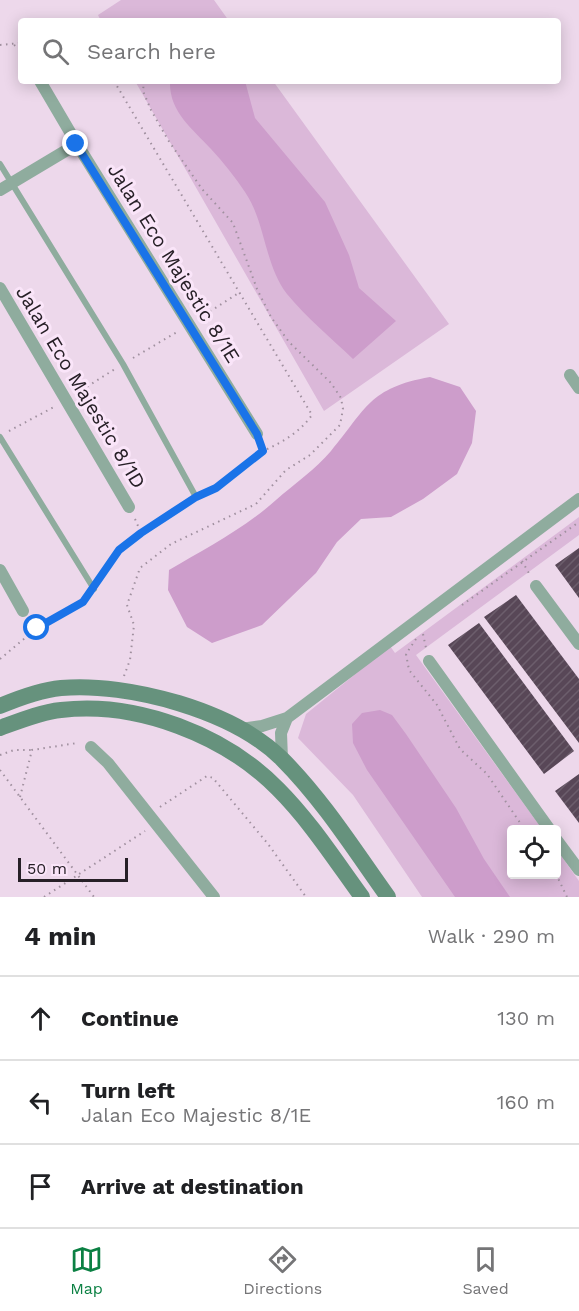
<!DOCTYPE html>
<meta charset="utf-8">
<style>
:root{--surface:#fff;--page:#f6f6f6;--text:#202124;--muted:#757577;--line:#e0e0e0;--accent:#0b8043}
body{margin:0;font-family:"Work Sans",sans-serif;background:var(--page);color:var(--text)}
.controls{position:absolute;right:18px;bottom:18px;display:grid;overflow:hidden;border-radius:6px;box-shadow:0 3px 15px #0003}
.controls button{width:54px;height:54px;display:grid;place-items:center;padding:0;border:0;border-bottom:2px solid var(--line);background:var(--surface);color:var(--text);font:30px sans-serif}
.scale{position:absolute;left:18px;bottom:15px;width:110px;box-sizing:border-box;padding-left:6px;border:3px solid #272027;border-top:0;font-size:16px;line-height:21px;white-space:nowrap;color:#272027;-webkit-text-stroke:4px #fae5f9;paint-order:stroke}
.stop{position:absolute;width:18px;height:18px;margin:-14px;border:4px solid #1a73e8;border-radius:50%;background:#fff}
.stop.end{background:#1a73e8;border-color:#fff;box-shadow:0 2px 6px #0008}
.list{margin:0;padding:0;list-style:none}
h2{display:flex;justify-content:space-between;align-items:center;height:78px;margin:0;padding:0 24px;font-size:26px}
h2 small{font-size:20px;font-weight:400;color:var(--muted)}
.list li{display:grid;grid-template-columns:39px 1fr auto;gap:18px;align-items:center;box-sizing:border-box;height:84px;padding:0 24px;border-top:2px solid var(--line)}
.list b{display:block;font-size:22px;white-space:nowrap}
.list p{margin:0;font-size:20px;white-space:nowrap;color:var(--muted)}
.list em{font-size:20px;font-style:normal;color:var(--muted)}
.icon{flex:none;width:33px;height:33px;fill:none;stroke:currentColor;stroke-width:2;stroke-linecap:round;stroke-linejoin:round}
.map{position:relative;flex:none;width:579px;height:897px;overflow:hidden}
.search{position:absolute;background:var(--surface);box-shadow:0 3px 15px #0003;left:18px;right:18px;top:18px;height:66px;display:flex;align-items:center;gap:15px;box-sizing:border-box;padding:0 21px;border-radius:6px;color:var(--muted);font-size:22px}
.sheet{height:330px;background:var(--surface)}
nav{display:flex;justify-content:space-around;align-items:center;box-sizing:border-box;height:84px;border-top:2px solid var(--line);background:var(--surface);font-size:16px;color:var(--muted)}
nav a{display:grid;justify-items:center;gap:3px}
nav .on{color:var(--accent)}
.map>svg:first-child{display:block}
.park{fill:#dbb8d9}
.water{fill:#cd9dcb}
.building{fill:url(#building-hatch)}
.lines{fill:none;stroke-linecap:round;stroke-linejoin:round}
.path{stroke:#a0909f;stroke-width:2;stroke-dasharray:1.5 4.5;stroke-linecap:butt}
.lane{stroke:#8fac9e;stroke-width:6}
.street{stroke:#8fac9e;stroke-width:12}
.secondary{stroke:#66927d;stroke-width:16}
.route{stroke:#1a73e8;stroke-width:8}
.labels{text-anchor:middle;stroke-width:6;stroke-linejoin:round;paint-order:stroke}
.street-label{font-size:20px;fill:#272027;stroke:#fae5f9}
</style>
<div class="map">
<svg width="579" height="897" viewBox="0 0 579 897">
<defs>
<pattern id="building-hatch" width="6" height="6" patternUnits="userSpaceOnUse" patternTransform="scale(1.5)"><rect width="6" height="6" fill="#584757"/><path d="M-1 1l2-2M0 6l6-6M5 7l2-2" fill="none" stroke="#6c5e6c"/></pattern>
</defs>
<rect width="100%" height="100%" fill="#edd8eb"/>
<path class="park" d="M121,0h93l15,21h-128l-3,-6z
M135,81h138l176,243 -125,87z
M579,517v18l-163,120 126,174 -30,1v44h44l1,-24 22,31v16h-157l-69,-102 -55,-57 8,-24 84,-68 5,7z"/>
<path class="water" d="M170,81h75l10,37 70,84 24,53 10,33 37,33 -43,38c-22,-21 -47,-42 -66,-65 -23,-30 -21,-71 -42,-102 -10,-15 -22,-30 -34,-43 -19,-21 -42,-37 -41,-68z
M430,377l30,10 16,24 -4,32 -15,31 -34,25 -32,18 -30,2 -24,23 -21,31 -54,52 -50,18 -25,-16 -19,-37 1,-20c36,-21 76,-42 107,-70 18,-16 40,-31 55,-49 36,-43 38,-63 99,-74z
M380,710l12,5 14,19 50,74 28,51 26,38h-55l-88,-127 -14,-27 -1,-19 10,-11z"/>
<path class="building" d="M579,548v50l-24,-33z
M516,595l63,84v64l-95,-126z
M479,623l95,128 -30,23 -96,-129z
M579,774v49l-24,-32z"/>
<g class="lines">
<path class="path" d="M0,45l21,-2
M14,45l7,4
M114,81l198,334c-12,17 -29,27 -49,36
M200,318l40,-26
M133,358l44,-26
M77,393l38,-24
M9,431l45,-24
M204,494l12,-6 47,-37 -1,-5
M135,519l6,14
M522,561l8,14
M100,580l19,-30 22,-17 48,-30
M462,605l117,-83
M423,634l3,14
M416,639l-10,15 3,16 28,35 23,44 27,25 38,56
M0,659l37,-31 46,-26 4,-6
M124,676l6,-16 4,-35 -7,-20 13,-37 31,-24 85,-40 30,-34 24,-15 30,-30 3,-16 -2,-11 -10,-15 -42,-41 -18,-25 -14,-28 -24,-66 -31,-34 -34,-49 -17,-30 -8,-19 1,-10
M0,755l14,-5h18
M0,770l94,127
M20,797l12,-47 45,-7
M160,807l47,-31 6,2 55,66 38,53
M556,874l11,23
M44,897l101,-66"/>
<path class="lane" d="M0,164l123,200 73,133
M0,437l94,152"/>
<path class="street" d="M40,81l37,63 180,290
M0,190l77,-46
M0,288l129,219
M570,375l9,13
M0,570l23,41
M536,586l43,58
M429,661l121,169
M241,729l21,-3 25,-8 292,-219
M91,747l17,16 106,134
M282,759l-1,-26 6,-15
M556,839l23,31"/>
<path class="secondary" d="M0,706c19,-8 41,-16 61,-18 68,-6 173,23 221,71 41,41 73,92 106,138
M0,728c19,-7 41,-16 61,-18 76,-9 164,25 217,79 32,32 57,71 84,108"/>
</g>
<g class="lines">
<path class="route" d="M37,628l46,-26 36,-52 22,-17 55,-36 20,-9 47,-37 -6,-17 -181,-290"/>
</g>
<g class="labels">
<g class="street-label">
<text transform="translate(174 263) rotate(58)" y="7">Jalan Eco Majestic 8/1E</text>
<text transform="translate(81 387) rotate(59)" y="7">Jalan Eco Majestic 8/1D</text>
</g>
</g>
</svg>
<div class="controls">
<button><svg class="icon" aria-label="locate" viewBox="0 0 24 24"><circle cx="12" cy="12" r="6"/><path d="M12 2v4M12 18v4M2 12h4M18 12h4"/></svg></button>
</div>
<div class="scale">50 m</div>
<div class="stop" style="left:37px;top:628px"></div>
<div class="stop end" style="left:76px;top:144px"></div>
<div class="search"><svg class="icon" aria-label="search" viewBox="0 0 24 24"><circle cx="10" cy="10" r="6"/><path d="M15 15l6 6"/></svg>Search here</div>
</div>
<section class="sheet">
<h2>4 min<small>Walk · 290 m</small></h2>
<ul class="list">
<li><svg class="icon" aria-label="ahead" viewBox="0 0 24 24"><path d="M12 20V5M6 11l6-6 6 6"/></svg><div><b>Continue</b></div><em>130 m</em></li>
<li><svg class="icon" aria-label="left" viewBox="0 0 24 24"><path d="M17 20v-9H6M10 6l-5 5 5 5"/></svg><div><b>Turn left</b><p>Jalan Eco Majestic 8/1E</p></div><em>160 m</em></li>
<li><svg class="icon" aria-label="arrive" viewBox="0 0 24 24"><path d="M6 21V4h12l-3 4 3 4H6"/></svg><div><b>Arrive at destination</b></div></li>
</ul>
</section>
<nav>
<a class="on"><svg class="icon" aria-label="map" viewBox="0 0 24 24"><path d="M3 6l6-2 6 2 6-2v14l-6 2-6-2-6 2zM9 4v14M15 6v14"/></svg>Map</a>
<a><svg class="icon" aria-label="directions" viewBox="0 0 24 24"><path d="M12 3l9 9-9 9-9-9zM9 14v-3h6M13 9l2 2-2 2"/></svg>Directions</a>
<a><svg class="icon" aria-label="saved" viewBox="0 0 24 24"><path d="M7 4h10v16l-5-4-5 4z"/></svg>Saved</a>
</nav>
